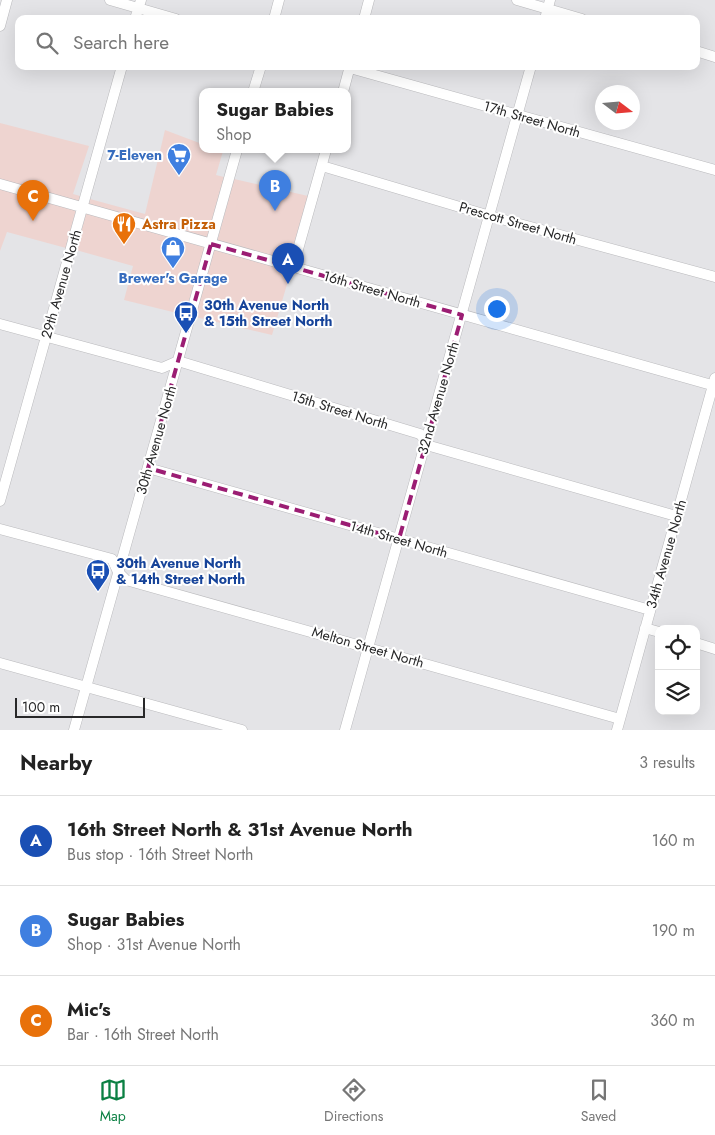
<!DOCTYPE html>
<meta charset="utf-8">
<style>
:root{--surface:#fff;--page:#f2f2f2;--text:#222;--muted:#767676;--line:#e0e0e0;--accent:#0b8043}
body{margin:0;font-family:Jost,sans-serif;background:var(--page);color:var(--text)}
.controls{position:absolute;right:15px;bottom:15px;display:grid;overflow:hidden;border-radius:10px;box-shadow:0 5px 20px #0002}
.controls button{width:45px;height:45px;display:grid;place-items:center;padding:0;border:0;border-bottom:1px solid var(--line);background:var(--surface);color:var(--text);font:25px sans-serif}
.compass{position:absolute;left:595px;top:85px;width:45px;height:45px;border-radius:50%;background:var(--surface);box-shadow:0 5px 20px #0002;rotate:106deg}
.scale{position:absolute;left:15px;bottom:12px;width:130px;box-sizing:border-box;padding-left:5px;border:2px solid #282829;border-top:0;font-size:14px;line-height:18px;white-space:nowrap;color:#282829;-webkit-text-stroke:4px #fff;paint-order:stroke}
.you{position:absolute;left:496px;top:308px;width:18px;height:18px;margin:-12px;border:4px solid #fff;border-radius:50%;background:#1a73e8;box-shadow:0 0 0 8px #1a73e833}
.badge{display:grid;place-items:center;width:32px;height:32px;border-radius:50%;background:var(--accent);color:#fff;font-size:16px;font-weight:700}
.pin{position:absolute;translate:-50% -41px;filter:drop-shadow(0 1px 2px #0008)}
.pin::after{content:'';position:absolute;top:26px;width:18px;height:15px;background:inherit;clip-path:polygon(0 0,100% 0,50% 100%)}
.popup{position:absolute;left:199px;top:88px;width:152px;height:65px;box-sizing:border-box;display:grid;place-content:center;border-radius:10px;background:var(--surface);filter:drop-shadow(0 1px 4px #0005);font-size:16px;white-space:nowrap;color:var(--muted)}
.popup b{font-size:19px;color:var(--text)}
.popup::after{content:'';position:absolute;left:50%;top:100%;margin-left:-10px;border:10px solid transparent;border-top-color:var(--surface)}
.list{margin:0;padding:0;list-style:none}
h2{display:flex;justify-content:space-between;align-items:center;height:65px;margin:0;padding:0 20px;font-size:21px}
h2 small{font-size:16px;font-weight:400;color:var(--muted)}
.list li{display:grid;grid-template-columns:32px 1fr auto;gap:15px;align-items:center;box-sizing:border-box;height:90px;padding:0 20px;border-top:1px solid var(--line)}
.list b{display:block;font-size:19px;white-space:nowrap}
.list p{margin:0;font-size:16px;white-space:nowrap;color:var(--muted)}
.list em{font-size:16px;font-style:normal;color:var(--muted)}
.icon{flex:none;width:28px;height:28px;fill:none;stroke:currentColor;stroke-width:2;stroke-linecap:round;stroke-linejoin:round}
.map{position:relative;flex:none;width:715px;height:730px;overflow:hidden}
.search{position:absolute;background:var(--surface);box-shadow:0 5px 20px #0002;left:15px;right:15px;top:15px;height:55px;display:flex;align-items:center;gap:12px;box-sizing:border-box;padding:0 18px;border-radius:10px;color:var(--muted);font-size:19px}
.sheet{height:335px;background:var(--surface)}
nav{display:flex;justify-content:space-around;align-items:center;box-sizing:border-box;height:70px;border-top:1px solid var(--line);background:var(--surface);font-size:14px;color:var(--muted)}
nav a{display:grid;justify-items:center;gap:2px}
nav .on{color:var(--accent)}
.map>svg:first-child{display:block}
.commercial{fill:#eed4d0}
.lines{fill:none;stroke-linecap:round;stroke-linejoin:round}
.minor-casing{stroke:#bababd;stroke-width:11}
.minor{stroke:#fff;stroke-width:10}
.marked{fill:none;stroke:#9b1d73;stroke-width:4;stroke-dasharray:10 6;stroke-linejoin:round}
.labels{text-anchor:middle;stroke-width:4;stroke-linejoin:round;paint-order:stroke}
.street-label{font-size:14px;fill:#282829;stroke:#fff}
.shop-label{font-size:14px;font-weight:bold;fill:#366cbe;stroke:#fff;text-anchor:end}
.food-label{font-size:14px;font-weight:bold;fill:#c56008;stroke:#fff;text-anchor:start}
.transit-label{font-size:14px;font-weight:bold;fill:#164399;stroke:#fff;text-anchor:start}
</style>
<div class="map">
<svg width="715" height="730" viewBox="0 0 715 730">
<rect width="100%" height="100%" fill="#e4e4e7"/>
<path class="commercial" d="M0,123l89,23 -16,48 7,2 -1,6 -79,-23z
M165,130l37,14v6l21,1 -7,24 8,2 -17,61 -118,-34 1,-5 55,15z
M234,179l74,17 -19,65 -72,-20z
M0,189l76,21 -10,38 -59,-16 -7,19z
M86,213l119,33 -20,69 -61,-15 9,-34 -57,-16z
M214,249l77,22 -19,64 -77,-18z"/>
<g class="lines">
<g class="minor-casing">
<path id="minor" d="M110,0l66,19
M517,0l65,19
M135,19l6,-19
M274,19l5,-19
M364,19l5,-19
M545,19l5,-19
M0,26l7,-26
M696,51l19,6
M350,68l365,102
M253,92l8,-26
M343,92l7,-26
M322,166l168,50 225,61
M0,184l715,202
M293,267l33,-117
M0,324l162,44 16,-7 242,73 10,12 246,70
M148,468l502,142
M0,501l122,-435
M0,529l112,30 6,13 8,8 494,139
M645,628l14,4
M696,643l19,6
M0,663l242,67
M74,730l163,-580
M345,730l186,-664
M617,730l98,-352"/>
</g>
<use href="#minor" class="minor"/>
</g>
<path class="marked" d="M211,244l251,71 -63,224 -251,-71z"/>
<defs>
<g id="supermarket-pin" transform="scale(1.25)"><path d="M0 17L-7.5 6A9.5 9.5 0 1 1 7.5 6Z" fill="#3f7fe0" stroke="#fff"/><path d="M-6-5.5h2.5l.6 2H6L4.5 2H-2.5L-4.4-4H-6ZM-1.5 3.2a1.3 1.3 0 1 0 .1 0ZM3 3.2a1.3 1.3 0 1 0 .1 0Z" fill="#fff"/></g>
<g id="restaurant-pin" transform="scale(1.25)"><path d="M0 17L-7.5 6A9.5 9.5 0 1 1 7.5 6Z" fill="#e8710a" stroke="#fff"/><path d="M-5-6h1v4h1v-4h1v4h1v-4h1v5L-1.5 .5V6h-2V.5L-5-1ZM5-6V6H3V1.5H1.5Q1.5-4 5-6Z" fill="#fff"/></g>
<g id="shop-pin" transform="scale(1.25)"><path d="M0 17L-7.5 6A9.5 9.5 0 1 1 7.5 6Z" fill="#3f7fe0" stroke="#fff"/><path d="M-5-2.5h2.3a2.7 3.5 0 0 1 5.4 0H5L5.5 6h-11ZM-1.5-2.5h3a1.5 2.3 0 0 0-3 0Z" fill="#fff"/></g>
<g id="bus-pin" transform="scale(1.25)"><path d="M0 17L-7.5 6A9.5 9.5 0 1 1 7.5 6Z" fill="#1a4fb4" stroke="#fff"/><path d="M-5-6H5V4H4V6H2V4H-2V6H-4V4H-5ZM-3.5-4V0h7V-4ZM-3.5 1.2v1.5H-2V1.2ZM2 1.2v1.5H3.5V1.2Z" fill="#fff"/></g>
</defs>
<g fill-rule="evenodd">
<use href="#supermarket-pin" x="179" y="155"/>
<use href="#restaurant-pin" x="124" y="224"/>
<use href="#shop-pin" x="173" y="248"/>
<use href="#bus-pin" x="186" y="313"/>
<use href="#bus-pin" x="98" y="571"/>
</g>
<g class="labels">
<g class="street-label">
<text transform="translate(532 119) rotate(16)" y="5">17th Street North</text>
<text transform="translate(518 223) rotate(16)" y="5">Prescott Street North</text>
<text transform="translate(61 284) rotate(-74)" y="5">29th Avenue North</text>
<text transform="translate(372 289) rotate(16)" y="5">16th Street North</text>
<text transform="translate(438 398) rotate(-74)" y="5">32nd Avenue North</text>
<text transform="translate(340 410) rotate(17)" y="5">15th Street North</text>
<text transform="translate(156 440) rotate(-74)" y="5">30th Avenue North</text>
<text transform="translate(399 539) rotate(16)" y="5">14th Street North</text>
<text transform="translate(666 554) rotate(-74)" y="5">34th Avenue North</text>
<text transform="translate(368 647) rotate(16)" y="5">Melton Street North</text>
</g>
<g class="shop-label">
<text x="162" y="160">7-Eleven</text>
<text x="173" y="283" text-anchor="middle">Brewer's Garage</text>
</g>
<g class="food-label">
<text x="142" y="229">Astra Pizza</text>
</g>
<g class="transit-label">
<text x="204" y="310">30th Avenue North<tspan x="204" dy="16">&amp; 15th Street North</tspan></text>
<text x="116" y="568">30th Avenue North<tspan x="116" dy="16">&amp; 14th Street North</tspan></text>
</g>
</g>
</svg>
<div class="controls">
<button><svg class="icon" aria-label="locate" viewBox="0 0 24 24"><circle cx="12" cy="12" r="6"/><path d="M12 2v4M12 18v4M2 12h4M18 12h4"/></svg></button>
<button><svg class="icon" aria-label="layers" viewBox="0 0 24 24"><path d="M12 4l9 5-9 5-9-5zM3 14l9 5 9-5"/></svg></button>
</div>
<svg class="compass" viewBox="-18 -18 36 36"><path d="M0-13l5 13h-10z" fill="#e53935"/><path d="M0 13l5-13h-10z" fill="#767676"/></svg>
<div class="scale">100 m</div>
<div class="you"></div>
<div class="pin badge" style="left:288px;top:284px;background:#1a4fb4">A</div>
<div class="pin badge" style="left:275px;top:211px;background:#3f7fe0">B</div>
<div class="popup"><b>Sugar Babies</b>Shop</div>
<div class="pin badge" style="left:33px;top:221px;background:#e8710a">C</div>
<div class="search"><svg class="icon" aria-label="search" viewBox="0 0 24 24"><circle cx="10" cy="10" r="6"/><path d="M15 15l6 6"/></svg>Search here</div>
</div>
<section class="sheet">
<h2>Nearby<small>3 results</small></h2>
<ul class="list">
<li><span class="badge" style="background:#1a4fb4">A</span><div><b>16th Street North &amp; 31st Avenue North</b><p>Bus stop · 16th Street North</p></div><em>160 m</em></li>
<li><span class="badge" style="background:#3f7fe0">B</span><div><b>Sugar Babies</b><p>Shop · 31st Avenue North</p></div><em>190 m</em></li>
<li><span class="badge" style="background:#e8710a">C</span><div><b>Mic's</b><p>Bar · 16th Street North</p></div><em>360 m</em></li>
</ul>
</section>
<nav>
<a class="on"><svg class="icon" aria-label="map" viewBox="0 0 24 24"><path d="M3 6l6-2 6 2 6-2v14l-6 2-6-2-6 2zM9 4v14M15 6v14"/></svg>Map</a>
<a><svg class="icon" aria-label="directions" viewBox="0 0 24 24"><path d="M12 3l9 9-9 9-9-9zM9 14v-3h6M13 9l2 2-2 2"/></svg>Directions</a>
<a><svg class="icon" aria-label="saved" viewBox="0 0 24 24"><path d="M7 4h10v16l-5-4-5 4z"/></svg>Saved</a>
</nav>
